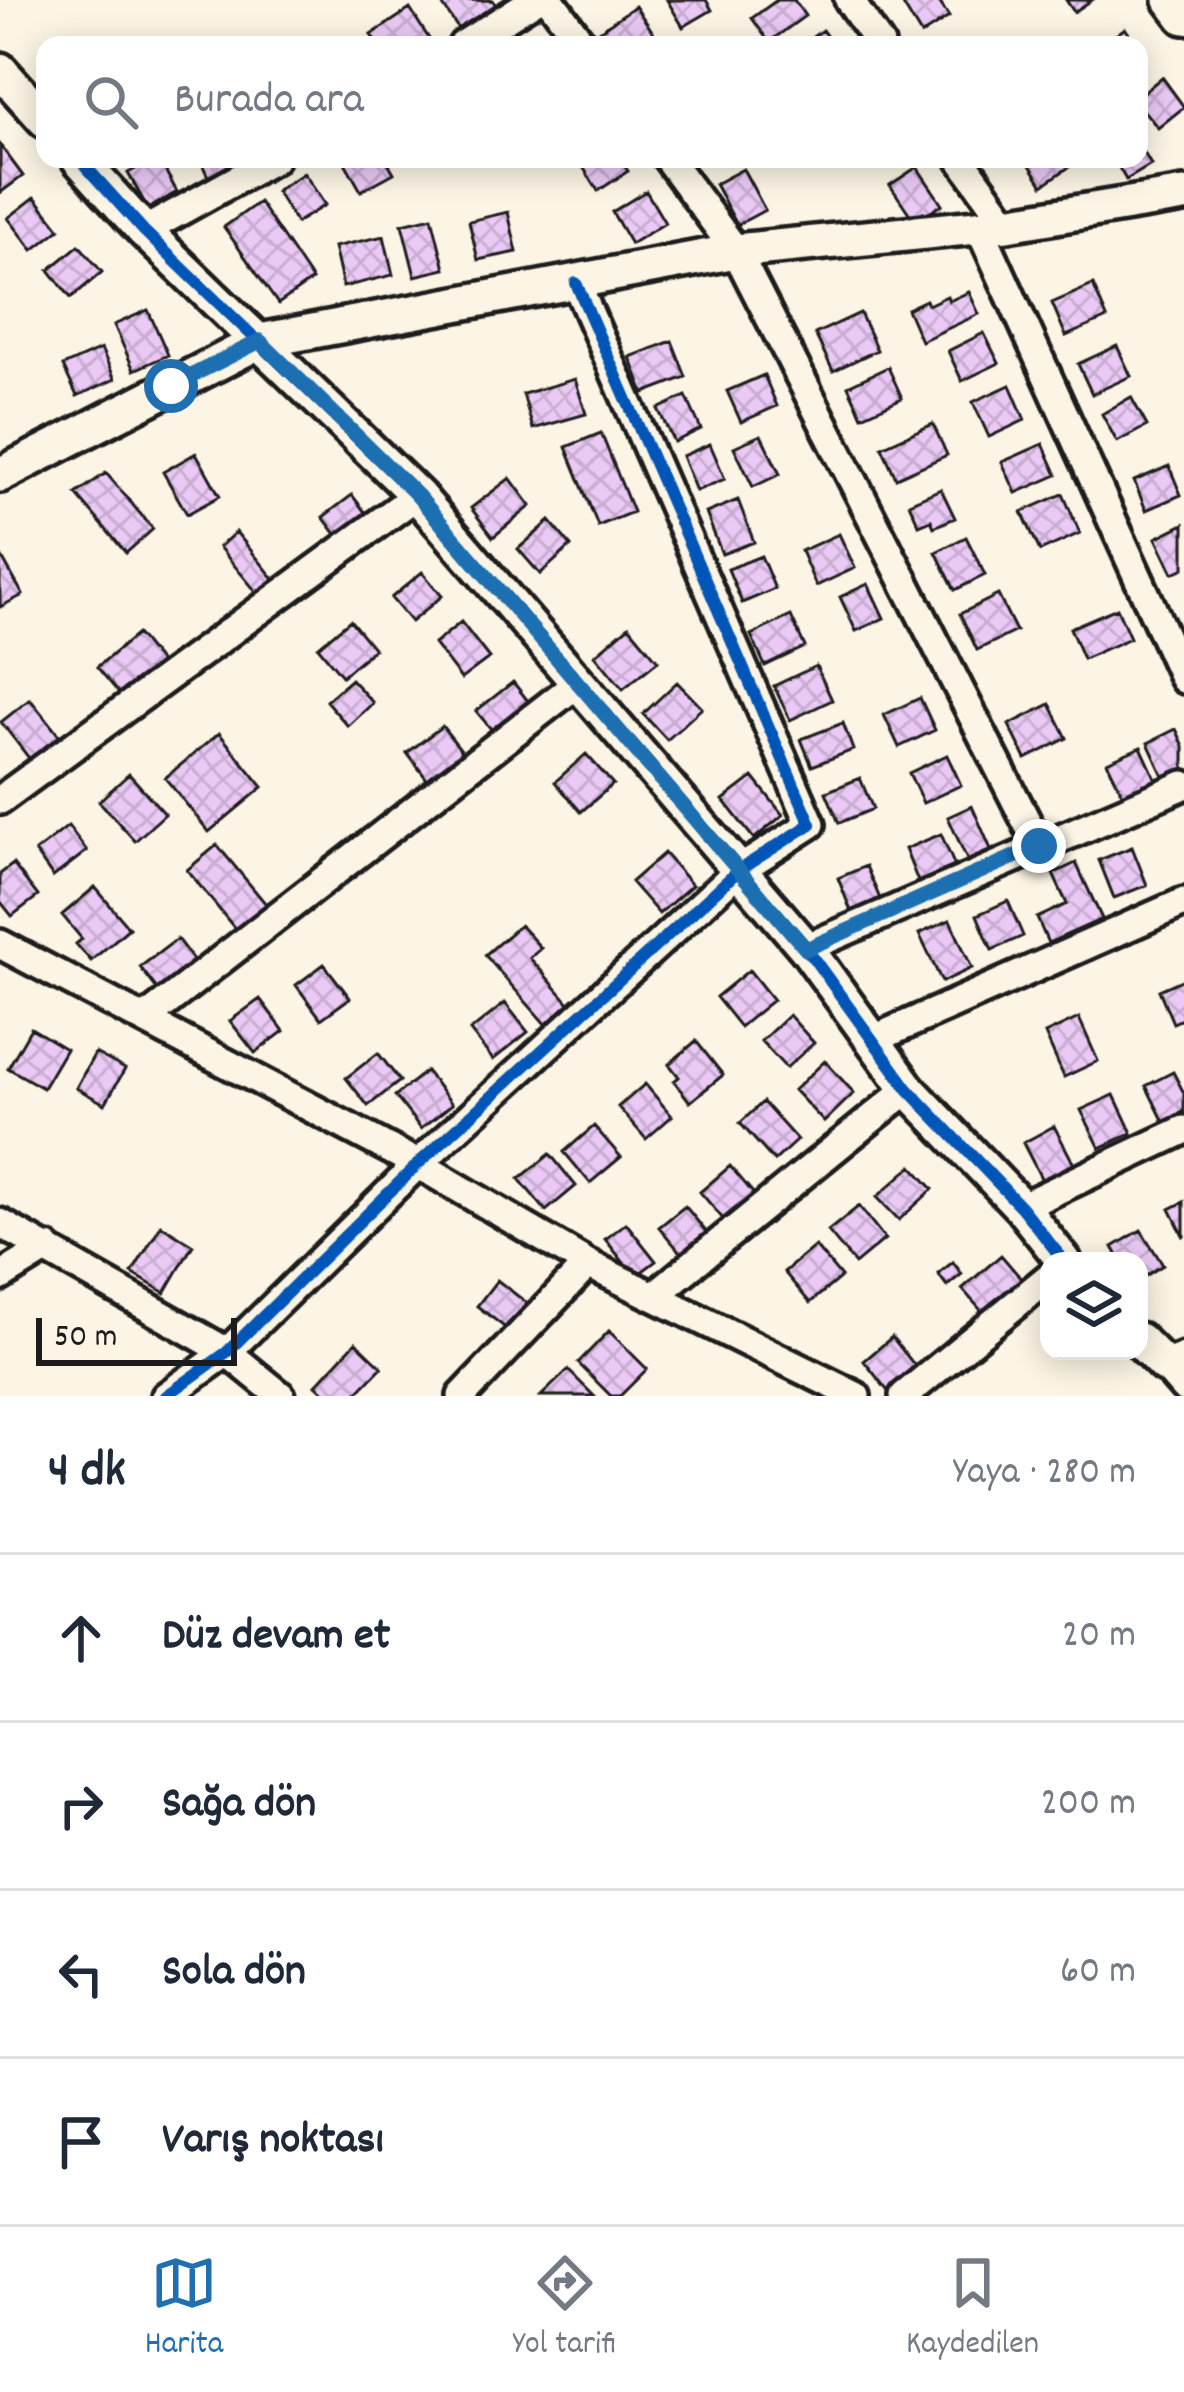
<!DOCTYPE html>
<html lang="tr">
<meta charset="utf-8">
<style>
:root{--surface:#fff;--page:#f6f6f7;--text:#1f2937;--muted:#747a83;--line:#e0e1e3;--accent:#1f6fb2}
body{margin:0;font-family:Dekko,sans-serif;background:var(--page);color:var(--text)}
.controls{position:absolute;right:36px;bottom:36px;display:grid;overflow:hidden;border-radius:24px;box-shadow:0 6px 30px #0003}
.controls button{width:108px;height:108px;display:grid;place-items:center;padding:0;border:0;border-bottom:3px solid var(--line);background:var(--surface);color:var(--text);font:60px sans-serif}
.scale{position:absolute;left:36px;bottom:30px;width:201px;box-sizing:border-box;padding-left:12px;border:6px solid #1c1c1c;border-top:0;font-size:33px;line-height:42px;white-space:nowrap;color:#1c1c1c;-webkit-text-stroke:9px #fcf5e5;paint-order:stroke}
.stop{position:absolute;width:36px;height:36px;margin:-27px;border:9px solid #1f6fb2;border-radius:50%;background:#fff}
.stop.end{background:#1f6fb2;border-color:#fff;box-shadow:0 3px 12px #0008}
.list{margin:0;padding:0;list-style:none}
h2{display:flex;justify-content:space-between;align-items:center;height:156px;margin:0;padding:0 48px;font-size:51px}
h2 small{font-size:39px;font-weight:400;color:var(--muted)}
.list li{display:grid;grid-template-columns:78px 1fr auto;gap:36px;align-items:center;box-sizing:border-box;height:168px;padding:0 48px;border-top:3px solid var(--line)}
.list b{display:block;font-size:45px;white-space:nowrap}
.list em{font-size:39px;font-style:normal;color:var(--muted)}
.icon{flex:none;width:66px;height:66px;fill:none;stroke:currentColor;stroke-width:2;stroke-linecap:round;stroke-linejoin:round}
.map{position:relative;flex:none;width:1184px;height:1396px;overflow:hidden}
.search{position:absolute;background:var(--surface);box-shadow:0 6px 30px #0003;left:36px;right:36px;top:36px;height:132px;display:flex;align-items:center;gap:30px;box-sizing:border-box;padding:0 42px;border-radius:24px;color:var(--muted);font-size:45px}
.sheet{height:828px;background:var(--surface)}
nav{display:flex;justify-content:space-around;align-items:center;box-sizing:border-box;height:168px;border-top:3px solid var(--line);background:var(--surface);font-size:33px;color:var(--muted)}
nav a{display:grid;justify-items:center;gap:6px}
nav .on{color:var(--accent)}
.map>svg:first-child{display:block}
.building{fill:url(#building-cross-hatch);stroke:#1c1c1c;stroke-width:3}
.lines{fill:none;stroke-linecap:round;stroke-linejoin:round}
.minor-casing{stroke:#1c1c1c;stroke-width:36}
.tertiary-casing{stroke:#1c1c1c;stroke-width:42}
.minor{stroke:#fcf5e5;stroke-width:27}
.tertiary{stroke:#fcf5e5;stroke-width:33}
.cycleway-casing{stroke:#fcf5e5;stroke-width:20}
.cycleway{stroke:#0057b8;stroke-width:12}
.route{stroke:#1f6fb2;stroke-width:15}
</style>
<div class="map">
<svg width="1184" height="1396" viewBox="0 0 1184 1396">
<defs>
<pattern id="building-cross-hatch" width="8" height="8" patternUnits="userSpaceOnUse" patternTransform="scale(3)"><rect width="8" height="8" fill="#eac9f5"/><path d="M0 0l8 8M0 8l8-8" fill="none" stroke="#c8acd1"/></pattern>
</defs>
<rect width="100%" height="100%" fill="#fcf5e5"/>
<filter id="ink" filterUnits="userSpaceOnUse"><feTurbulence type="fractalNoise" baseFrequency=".00833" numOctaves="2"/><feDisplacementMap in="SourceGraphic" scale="24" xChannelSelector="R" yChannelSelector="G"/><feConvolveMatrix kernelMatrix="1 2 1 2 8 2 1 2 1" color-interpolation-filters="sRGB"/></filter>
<g filter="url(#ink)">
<path class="building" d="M493,0l3,6 -37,24 -19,-29z
M667,0h39l6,10 -29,17z
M777,0h17l11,16 -36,26 -17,-24z
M900,0h38l11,17 -28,18z
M1066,0h26l-18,12z
M635,6l24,35 -5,4h-45l-10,-14z
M410,9l23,36h-55l-7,-10z
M1125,28l12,17h-35z
M822,30l11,15h-31z
M71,33l8,12h-27z
M1162,77l22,30 -26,21 -19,-23v-9z
M1139,144l12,21 -25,15 -12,-21h25z
M0,145l23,31 -23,17z
M154,159h5l18,33 -29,17 -20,-36z
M200,159h32l4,8 -27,12z
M343,159h43l8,14 -33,18z
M578,159h42l8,12 -30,20z
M1026,159h46l3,4 -32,22z
M917,167l25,37 -27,18 -25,-37z
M743,169l22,41 -28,15 -22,-41z
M304,173l21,32 -29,18 -20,-32z
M646,191l19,32 -34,21 -19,-32z
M35,197l25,32 -27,21 -25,-32z
M259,202l53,78 -34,24 -54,-77z
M508,212l9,40 -39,8 -9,-39z
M432,217l13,52 -30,7 -13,-52z
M384,236l9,39 -50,12 -9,-40z
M79,245l23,27 -31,26 -22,-28z
M1093,285l14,33 -41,18 -14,-33z
M969,292l10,22 -58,27 -14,-32 19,-9 2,5 19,-9 2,5z
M148,310l20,45 -34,15 -20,-45z
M860,313l17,37 -44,21 -18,-37z
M984,333l15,30 -37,18 -14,-30z
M672,341l14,36 -42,16 -14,-36z
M1117,346l14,30 -39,18 -14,-30z
M101,349l14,30 -38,17 -14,-30z
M888,367l14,31 -40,18 -14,-30z
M764,375l13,31 -36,16 -14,-31z
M575,379l11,35 -53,15 -10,-35z
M1010,385l15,35 -36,17 -16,-35z
M686,396l15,33 -27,13 -16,-33z
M1131,397l16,29 -30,16 -15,-28z
M933,424l14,31 -51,23 -14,-31z
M601,433l32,79 -35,14 -32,-79z
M761,435l19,39 -27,13 -19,-40z
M710,444l15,35 -29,12 -14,-35z
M1043,444l14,31 -41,18 -14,-31z
M196,453l24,43 -33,18 -24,-42z
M1169,466l12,29 -35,15 -12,-29z
M106,473l47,56 -27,24 -50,-59z
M510,478l21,28 -38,31 -22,-29z
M941,489l14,29 -21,9 -3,-7 -12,5 -10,-22z
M1063,494l17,39 -40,18 -18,-39z
M352,495l19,25 -29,22 -19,-25z
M738,500l16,42 -32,12 -16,-41z
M550,521l21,25 -31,28 -22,-25z
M1184,524v44l-11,5 -17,-35z
M236,532l39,48 -17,14 -39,-47z
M839,534l16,34 -39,18 -15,-35z
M966,537l19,38 -30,15 -19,-38z
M0,554l23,41 -23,12z
M761,556l14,33 -33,14 -14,-34z
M422,572l20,24 -31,26 -20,-24z
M868,584l16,34 -28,13 -16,-34z
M998,595l18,36 -39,19 -17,-36z
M1117,608l13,30 -47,21 -13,-31z
M791,616l14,31 -40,19 -14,-31z
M350,620l24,29 -32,27 -24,-29z
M461,622l28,36 -28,21 -27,-35z
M629,626l29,35 -35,28 -28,-34z
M137,634l25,31 -39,33 -26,-31z
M816,666l16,34 -42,20 -16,-34z
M351,679l22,24 -25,23 -22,-25z
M513,682l19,24 -36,29 -20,-24z
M677,682l25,26 -35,32 -24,-26z
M920,698l15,32 -36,17 -15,-32z
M30,699l35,44 -30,23 -34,-44z
M1050,704l17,34 -41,21 -17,-34z
M843,723l10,27 -41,16 -11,-27z
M442,726l23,29 -36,27 -22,-29z
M1176,729l8,17v30l-17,8 -19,-41z
M219,733l44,54 -54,45 -44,-54z
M1141,747l19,41 -33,15 -20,-41z
M586,754l27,30 -32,28 -26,-30z
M947,755l14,30 -38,18 -14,-30z
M129,774l36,40 -30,27 -36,-40z
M753,777l30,38 -29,24 -31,-39z
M860,778l13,31 -34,14 -13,-31z
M972,806l21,48 -24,10 -21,-47z
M68,826l19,25 -34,26 -18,-25z
M941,834l15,35 -37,15 -14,-35z
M217,845l54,65 -30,26 -54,-66z
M1132,847l15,38 -33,13 -15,-38z
M664,853l28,32 -33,29 -28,-32z
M1076,863l26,56 -54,24 -11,-25 30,-14 -14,-30z
M13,864l25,32 -26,20 -12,-15v-27z
M866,866l14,33 -29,12 -13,-33z
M95,887l34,41 -38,33 -15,-17 6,-5 -20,-24z
M1008,901l15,35 -31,14 -15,-35z
M950,920l22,48 -30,14 -23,-48z
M520,925l21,23 -11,10 40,46 -24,21 -61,-70z
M177,939l23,30 -37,28 -23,-30z
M324,964l26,34 -29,21 -25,-34z
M749,970l24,30 -33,27 -24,-30z
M1184,979v39l-11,5 -14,-33z
M260,999l24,32 -29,22 -25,-32z
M505,1003l23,29 -35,28 -23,-29z
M789,1015l25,28 -28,25 -25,-27z
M1079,1018l19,43 -34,16 -19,-43z
M31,1028l35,21 -23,39 -35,-20z
M696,1041l27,34 -33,27 -16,-21 5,-4 -10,-13z
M95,1053l30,16 -20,35 -29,-16z
M378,1053l22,28 -32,25 -22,-28z
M825,1061l29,32 -30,29 -30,-32z
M426,1071l26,33 -31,25 -26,-33z
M1173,1072l11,21v18l-20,11 -18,-36z
M645,1084l27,32 -26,23 -28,-32z
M1114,1095l18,38 -32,15 -19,-38z
M763,1102l34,38 -23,21 -34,-38z
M594,1126l27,31 -31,26 -26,-31z
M1054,1126l22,42 -32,16 -21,-41z
M550,1154l26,32 -30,25 -27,-32z
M730,1166l29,34 -30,26 -29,-34z
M912,1166l21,23 -34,31 -22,-23z
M1184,1202v35l-14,-28z
M685,1206l27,33 -26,20 -27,-32z
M859,1206l26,33 -30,25 -27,-33z
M626,1223l30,38 -21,16 -30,-38z
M161,1225l32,20 -28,48 -33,-20z
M1141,1230l22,35 -24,15v-19h-18l-8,-14z
M815,1246l26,31 -31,26 -26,-31z
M1001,1255l24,28 -38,34 -25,-28z
M953,1262l9,12 -15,12 -9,-12z
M497,1280l35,27 -20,26 -35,-27z
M609,1331l38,38 -27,27h-9l-33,-33z
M892,1337l27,34 -29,23 -26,-33z
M356,1342l26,25 -28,29h-26l-12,-11z
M568,1370l26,26h-53z"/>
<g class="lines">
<g class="minor-casing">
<path id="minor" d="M550,0l33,45
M849,0l31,45
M463,45l71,-45
M668,159l68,92 303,595
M961,159l46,65
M980,228l204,451
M144,231l130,-72
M0,800l417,-305
M0,944l418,220 170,100 268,132
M806,948l378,-163
M145,1019l434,-337
M872,1040l312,-138
M1021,1207l163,-77
M0,1223l227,129 54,44
M0,1277l47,-29
M655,1295l253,-206
M1184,1357l-20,8 20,23
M166,1396l61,-44 191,-188 321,-294 72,-46 -235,-541
M462,1396l126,-132
M904,1396l145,-119"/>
</g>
<g class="tertiary-casing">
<path id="tertiary" d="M1171,0l13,17
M0,70l45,50
M79,159l65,72 273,264 389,453 102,141 113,118 43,54
M0,475l260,-134 476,-90 271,-27 177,-29
M1139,1340l25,25"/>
</g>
<use href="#minor" class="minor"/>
<use href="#tertiary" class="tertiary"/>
<g class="cycleway-casing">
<path id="cycleway" d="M79,159l65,72 273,264 389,453 102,141 113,118 43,54
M166,1396l61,-44 191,-188 321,-294 72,-46 -235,-541"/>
</g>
<use href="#cycleway" class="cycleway"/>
</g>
</g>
<g class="lines" filter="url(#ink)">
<path class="route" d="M171,386l89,-45 157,154 389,454 233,-103"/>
</g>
</svg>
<div class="controls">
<button><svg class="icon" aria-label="layers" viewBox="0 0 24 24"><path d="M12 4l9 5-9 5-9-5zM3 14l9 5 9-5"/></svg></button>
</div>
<div class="scale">50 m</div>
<div class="stop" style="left:171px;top:386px"></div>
<div class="stop end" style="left:1039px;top:846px"></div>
<div class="search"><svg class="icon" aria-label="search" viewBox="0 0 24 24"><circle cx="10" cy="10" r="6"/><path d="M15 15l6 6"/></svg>Burada ara</div>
</div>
<section class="sheet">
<h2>4 dk<small>Yaya · 280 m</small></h2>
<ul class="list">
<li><svg class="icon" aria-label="ahead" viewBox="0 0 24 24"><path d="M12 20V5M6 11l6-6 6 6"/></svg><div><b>Düz devam et</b></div><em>20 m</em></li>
<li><svg class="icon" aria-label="right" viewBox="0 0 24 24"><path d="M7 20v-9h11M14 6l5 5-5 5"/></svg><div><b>Sağa dön</b></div><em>200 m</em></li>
<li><svg class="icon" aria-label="left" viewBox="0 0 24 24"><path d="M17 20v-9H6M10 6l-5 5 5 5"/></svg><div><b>Sola dön</b></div><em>60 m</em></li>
<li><svg class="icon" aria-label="arrive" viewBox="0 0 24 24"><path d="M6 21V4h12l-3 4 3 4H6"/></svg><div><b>Varış noktası</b></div></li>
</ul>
</section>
<nav>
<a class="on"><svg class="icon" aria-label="map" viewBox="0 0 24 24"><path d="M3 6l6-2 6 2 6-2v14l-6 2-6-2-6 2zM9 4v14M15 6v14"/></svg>Harita</a>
<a><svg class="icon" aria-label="directions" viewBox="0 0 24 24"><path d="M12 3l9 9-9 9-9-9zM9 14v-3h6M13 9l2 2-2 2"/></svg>Yol tarifi</a>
<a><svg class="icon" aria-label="saved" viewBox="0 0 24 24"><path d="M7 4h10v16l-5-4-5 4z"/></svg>Kaydedilen</a>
</nav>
